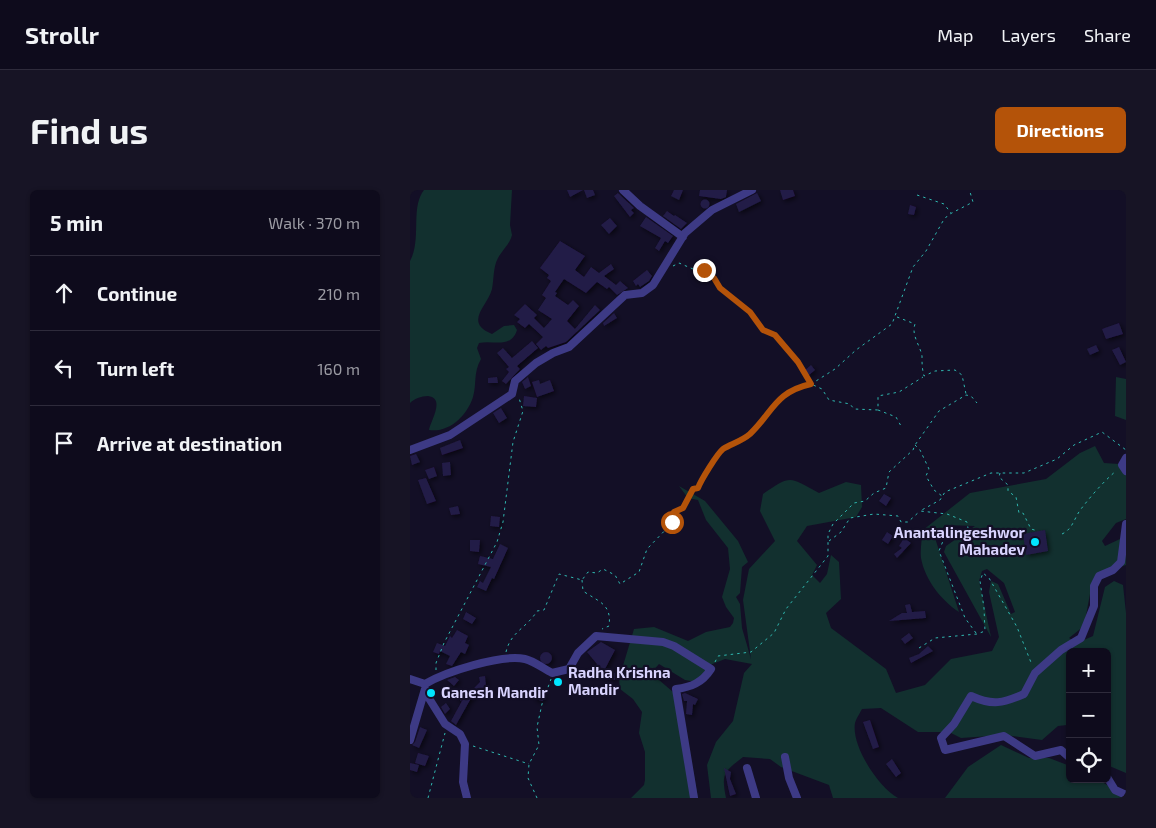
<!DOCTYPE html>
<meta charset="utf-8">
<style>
:root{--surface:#0e0b1c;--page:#171425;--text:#f1f3f6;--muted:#9b9ba3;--line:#2e2b3b;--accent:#b45309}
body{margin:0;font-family:"Exo 2",sans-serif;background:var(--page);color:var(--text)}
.controls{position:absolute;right:15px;bottom:15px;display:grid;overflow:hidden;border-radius:8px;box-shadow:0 1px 4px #0004}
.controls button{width:45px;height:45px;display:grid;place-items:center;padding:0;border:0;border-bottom:1px solid var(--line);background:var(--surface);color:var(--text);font:25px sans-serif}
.stop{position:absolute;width:15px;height:15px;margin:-11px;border:4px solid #b45309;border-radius:50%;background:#fff}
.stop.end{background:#b45309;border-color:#fff;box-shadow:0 1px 5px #0008}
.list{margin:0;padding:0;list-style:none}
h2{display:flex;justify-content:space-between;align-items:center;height:65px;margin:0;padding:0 20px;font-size:21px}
h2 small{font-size:16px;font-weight:400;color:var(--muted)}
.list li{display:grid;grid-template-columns:32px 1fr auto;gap:15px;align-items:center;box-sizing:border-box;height:75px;padding:0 20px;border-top:1px solid var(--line)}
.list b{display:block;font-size:19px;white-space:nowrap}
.list em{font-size:16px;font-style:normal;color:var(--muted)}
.icon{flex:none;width:28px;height:28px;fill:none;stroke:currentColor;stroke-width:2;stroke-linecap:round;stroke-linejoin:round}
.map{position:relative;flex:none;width:716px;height:608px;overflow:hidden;border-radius:8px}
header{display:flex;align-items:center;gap:30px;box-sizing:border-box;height:70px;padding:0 25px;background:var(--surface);border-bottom:1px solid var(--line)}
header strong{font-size:24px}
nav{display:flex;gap:28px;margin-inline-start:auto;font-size:18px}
.intro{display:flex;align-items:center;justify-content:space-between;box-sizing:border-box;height:120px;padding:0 30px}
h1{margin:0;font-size:35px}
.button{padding:12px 22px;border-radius:8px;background:var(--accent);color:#fff;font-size:18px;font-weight:700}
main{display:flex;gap:30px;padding:0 30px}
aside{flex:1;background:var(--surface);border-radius:8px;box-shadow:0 1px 4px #0004}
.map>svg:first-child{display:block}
.green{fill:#12302f}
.building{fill:#241b47;filter:url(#shadow)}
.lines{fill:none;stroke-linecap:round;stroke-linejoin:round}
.path{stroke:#2fb8b0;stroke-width:1;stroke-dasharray:2.5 4;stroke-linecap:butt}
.minor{stroke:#3d3a85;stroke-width:8}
.route{stroke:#b45309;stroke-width:6}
.poi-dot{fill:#00e5ff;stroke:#130f26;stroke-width:2}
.labels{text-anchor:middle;stroke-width:4.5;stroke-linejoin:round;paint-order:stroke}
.poi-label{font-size:15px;font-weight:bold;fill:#d9d4ff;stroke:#130f26;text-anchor:start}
</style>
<header>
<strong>Strollr</strong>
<nav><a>Map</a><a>Layers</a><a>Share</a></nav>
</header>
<div class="intro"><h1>Find us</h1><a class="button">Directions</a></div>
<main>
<aside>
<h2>5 min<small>Walk · 370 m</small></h2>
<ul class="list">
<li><svg class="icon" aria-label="ahead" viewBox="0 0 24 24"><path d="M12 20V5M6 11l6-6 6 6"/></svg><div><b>Continue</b></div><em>210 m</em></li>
<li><svg class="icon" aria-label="left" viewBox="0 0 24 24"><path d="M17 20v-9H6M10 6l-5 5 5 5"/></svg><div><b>Turn left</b></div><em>160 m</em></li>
<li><svg class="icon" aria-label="arrive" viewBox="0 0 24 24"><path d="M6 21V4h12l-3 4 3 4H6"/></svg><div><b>Arrive at destination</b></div></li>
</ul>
</aside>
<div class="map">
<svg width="716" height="608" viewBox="0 0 716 608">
<defs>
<filter id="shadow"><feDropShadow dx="2" dy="2" stdDeviation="2.5" flood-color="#0009"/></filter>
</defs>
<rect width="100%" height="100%" fill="#130f26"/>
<path class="green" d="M14,0h88l-2,35 2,10c-2,9 -10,15 -14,23 -5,9 -4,21 -6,31 -4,17 -29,33 0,45l12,-8 10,-1 3,5c-6,19 -23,10 -38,13l-2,5 4,11c-8,14 -4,24 -8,38 -6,19 -24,36 -44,33 1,-8 17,-32 -1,-34 -7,0 -14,3 -18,7v-142c12,-22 0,-53 14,-71z
M706,187l10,2v41l-11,-4z
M685,256l9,17 15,1 7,7v48l-10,4 -14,18 3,5 15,-7 6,2v24l-25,8 -11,21 -6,32 -15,12 8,5 16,-7 12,-49 9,-6 9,4 3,28v160l-19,-8v-113h-37v76l-3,-3 -9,1 -16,14 -37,-5 -44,3 -12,-6h-31l-37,-24 -19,1c-2,4 -6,10 -7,14 -4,23 24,65 43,75h-65l-4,-13 -48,-18 -11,-8 -27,-2c-19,15 -22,16 -17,41h-15l-4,-33 9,-23 17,-21 11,-48 8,-9 -27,-5 -15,6 -14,17 -11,-2 -26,-16 -8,9 22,19 10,23 15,83h-67l13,-13 1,-5v-28l-6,-19 3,-21 -9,-13 -13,-10 -1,-10 15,-50 20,-2 34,14 18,-9 24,-5 3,-4 1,-5 -8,-11 -4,-10 8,-28 -2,-21 -22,-28 -8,-20 -10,-2 -9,-12 26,15 33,40 10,21 -6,5 -2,26 -4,4 4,7 2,24 9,31 -8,-59 6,-31 26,-28 -15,-30 3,-17c29,-20 26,-17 56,-1l27,-11 15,3 1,22 -6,10 -49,9 -10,15 20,24 -5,10 8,8 7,-9 4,-19 8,7 2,37 -15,14 5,15 55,41 10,24 29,-8 26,-26 41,-8 7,-14 -10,-45 2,-11 7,3 13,30 4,-2 -11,-29 -17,-14 -5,2 -3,10 12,56 -47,-85 2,-6 29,-20 -30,-1 -10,13 24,74c-18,-12 -34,-32 -38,-54 -1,-9 1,-20 2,-28l47,-37 76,-14 34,-26z
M591,555l28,13h20l21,8v13c29,0 31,-1 53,19h-178l23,-31z"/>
<path class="building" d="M157,0h16l-13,7z
M174,0h9l2,5 -8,3z
M264,0h9l-4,10 -8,-4z
M290,0h27l-1,7 -5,2 -22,-3z
M370,0h13l2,6 -12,4z
M208,3l16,15 -3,2 3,3 -4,4 -16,-21z
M347,3l4,8 -22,11 -3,-8z
M290.5 14a4.5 4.5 0 1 1 9 0a4.5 4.5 0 1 1-9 0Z
M500,15l6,2 -2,8 -6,-1z
M257,21l7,5 1,-1 12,8 -6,6 -18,-13z
M236,27l27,19 -5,7 -3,-2 -6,10 -4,-3 6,-10 -21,-12z
M200,28l7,8 -8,8 -8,-9z
M150,51l25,15 -10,14 9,7 7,-10 8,6 12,-9 3,5 -10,7 12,9 4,-4 8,7 -11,7 -8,-8 -2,2 -10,-7 -11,11 -22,-14 -9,13 2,1 -2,3 13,9 5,-5 6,6 -12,15 8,8 20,-24 5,5 -34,32 -18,6 -2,-2 -5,4 -5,-6 7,-7 -14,-13 -4,4 -8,-6 3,-3 -6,-4 11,-11 12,11 -3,3 10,10 8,-9 -14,-9 8,-12 -4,-3 9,-14 -4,-3 2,-3 -9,-7z
M237,80l5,6 -3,5 -9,6 -2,-3 -2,2 -3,-5z
M204,123l3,5 -13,8 -1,-3z
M709,133l4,11 -17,5 -4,-10z
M122,151l6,7 -21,18 3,3 -14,15 -4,-3 7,-9 -3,-3 3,-2 -12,-14 6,-5 9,10z
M686,155l3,6 -9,4 -3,-6z
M709,157l7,15 -6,3 -8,-15z
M401,175l4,5 -7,6 -4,-5z
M87,187l1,6h-10v-5z
M118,187l3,9 -6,3 -3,-7z
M129,190l1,4 10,-4 4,11 -17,6 -5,-15z
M114,206l13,2 -1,9 -13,-1z
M91,218l6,10 -8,5 -6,-10z
M50,250l3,8 -21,7 -2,-7z
M6,264l4,8 -8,3 -2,-9z
M40,272l1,13 -8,1 -1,-13z
M24,277l3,9 -8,3 -4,-9z
M16,288l10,23 -9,3 -9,-24z
M474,304l7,4 -5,8 -7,-5z
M48,316l2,8 -9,1 -2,-7z
M81,326l9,1 -1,10 -9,-1z
M635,340l3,21 -22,4 -3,-21z
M477,342l6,4 -5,8 -6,-4z
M494,348l7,5 -14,15 -3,-4 8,-6 -3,-2z
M60,350h10l-1,12 -9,-1z
M90,354l8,4 -14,31 -2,-1 -6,13 -9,-4 3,-6 3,2 8,-16 -13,-3 2,-8 13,3z
M500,414l2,8 13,-1 1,7 -37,3 13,-8h5l-2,-8z
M56,422l10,6 -4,6 -9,-5z
M47,440l11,6 -3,7 4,2 -4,9 -4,-2 -9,14 -6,-2 4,-8 -10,-5 -1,3 -6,-2 4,-9 8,3 5,-10 2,2z
M499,443l4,5 -8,6 -4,-5z
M191,452l14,8 -10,19 12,5 -2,6 -22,-9 4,-7 -10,-12z
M518,456l5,5 -22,12 -2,-5 10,-4z
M130 468a6 6 0 1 1 12 0a6 6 0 1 1-12 0Z
M244,480h9v7l-8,1z
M75,486l1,10 -16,14 -14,25 -5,-4 12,-22 -2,2 -5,-4 4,-7 7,5 13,-13 -1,-5z
M45,487l4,3 -5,6 -7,-6z
M126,501l9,2 -2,8 -9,-2z
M275,503l13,6 -3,6 -2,-1 -1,11 -6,-1 1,-13h-3l-2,-7z
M36,513l4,6 -5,5 -4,-7z
M460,530l9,27 -6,2 -10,-27z
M10,537l7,3 -8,18 -7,-3 3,-3z
M8,563l11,3 -4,10 -10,-3z
M482,569l9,14 -5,4 -10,-13z
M0,573l9,2 -2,7 -7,-2z
M314,578l7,4 -1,7 6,15 -6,2z"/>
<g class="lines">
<path class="path" d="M507,5l27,9 7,9
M263,76l6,-3 14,6 12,1 9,8 6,9 30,24 13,19 12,5 23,27 13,22 11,5 7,11 21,4 4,5 24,1v-14l21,-4 24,-15
M487,127l18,7c-4,11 5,21 7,32 0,8 0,12 2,20l11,-5 20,-1 7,5 4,19
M468,220l18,7 5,9
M505,255l5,5 9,19 -3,7 8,14 8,6
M590,283l-1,4 9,8v6l8,6 3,16h4l8,16 7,2
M652,344c11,-5 12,-16 19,-25 10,-13 22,-27 35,-38
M419,351l12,-9 9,-14 24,-4 24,2 3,6h7l12,-11
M172,390l1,11c16,11 29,13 26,35l-7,3
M566,443l-11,-15 -26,-67 6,-15 23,-8 -1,-6 -20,-8 -27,-3 20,-11 5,-8 46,-19h33l33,-14 17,-14 28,-13 24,18
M509,458l16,-10 42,-4 8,-3 -1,-23 -4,-27 3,-8 6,5 28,49 15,38
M96,462c5,-21 21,-24 31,-41l7,-1 15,-36 23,6 6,-8 9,1 6,-4 12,6 5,9 19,-12 8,-23 26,-27 1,-10 9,-4 10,-19 5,-1 23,-38 28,-15 23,-30 20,-16 24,-8 19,-12 21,-19 36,-26 21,-57 13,-16 17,-30 5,-6 25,-13 -3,-10 2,-2
M305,472l3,-6 33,-4 23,-19 12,-24 42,-53v-22l5,-10 21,-21 11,-2 9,-8 12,-5 3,-16 24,-22 2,-5 24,-34 27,-16 5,1 6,7
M26,480v-7l8,-20 53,-101 6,-20 10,-80 10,-31 -4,-13
M63,556l56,18
M18,608l17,-65
M127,608l-9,-20 1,-14 10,-19 -2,-18 5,-23 9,-25"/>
<path class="minor" d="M213,0l17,16 43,31
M0,260l40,-15 62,-41 3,-13 21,-18 17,-10 16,-6 56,-52 17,-2 11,-8 32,-52 27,-23 40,-20
M716,268l-4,7 4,6
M0,489l15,5
M15,494c20,-12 76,-30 100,-25 9,2 19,10 27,14l17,-4 9,-16 18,-17 67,6 11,4 37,23c-9,14 -20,18 -35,20l18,109
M15,502l20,32 15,10 5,10 -2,38 4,16
M0,550l15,-51
M375,567l4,21 8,20
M660,568l-9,-8 -26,6 -31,-20 -59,14 -4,-12 13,-14 17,-28c22,10 32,7 53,-2l11,-21 26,-23 20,-12 13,-32v-20l5,-10 14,-6 8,-8 5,-38
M337,578l9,30
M697,587l8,13 11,5"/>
</g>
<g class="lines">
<path class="route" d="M262,332l2,-10 9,-4 10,-19 5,-1c3,-8 19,-34 25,-39 8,-5 19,-8 27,-15 23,-22 25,-42 61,-50l-13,-22 -23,-27 -12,-5 -13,-18 -30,-24 -6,-10 -10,-8"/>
</g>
<g class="poi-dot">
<circle cx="625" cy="352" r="5"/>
<circle cx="148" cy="492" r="5"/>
<circle cx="21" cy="503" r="5"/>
</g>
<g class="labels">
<g class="poi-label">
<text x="615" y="348" text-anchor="end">Anantalingeshwor<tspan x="615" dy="17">Mahadev</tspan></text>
<text x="158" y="488">Radha Krishna<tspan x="158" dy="17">Mandir</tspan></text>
<text x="31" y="508">Ganesh Mandir</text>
</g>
</g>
</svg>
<div class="controls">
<button>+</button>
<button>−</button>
<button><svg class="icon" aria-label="locate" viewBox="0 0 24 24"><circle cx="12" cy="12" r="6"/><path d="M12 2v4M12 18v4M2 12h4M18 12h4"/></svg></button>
</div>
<div class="stop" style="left:262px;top:332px"></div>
<div class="stop end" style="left:294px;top:80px"></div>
</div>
</main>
